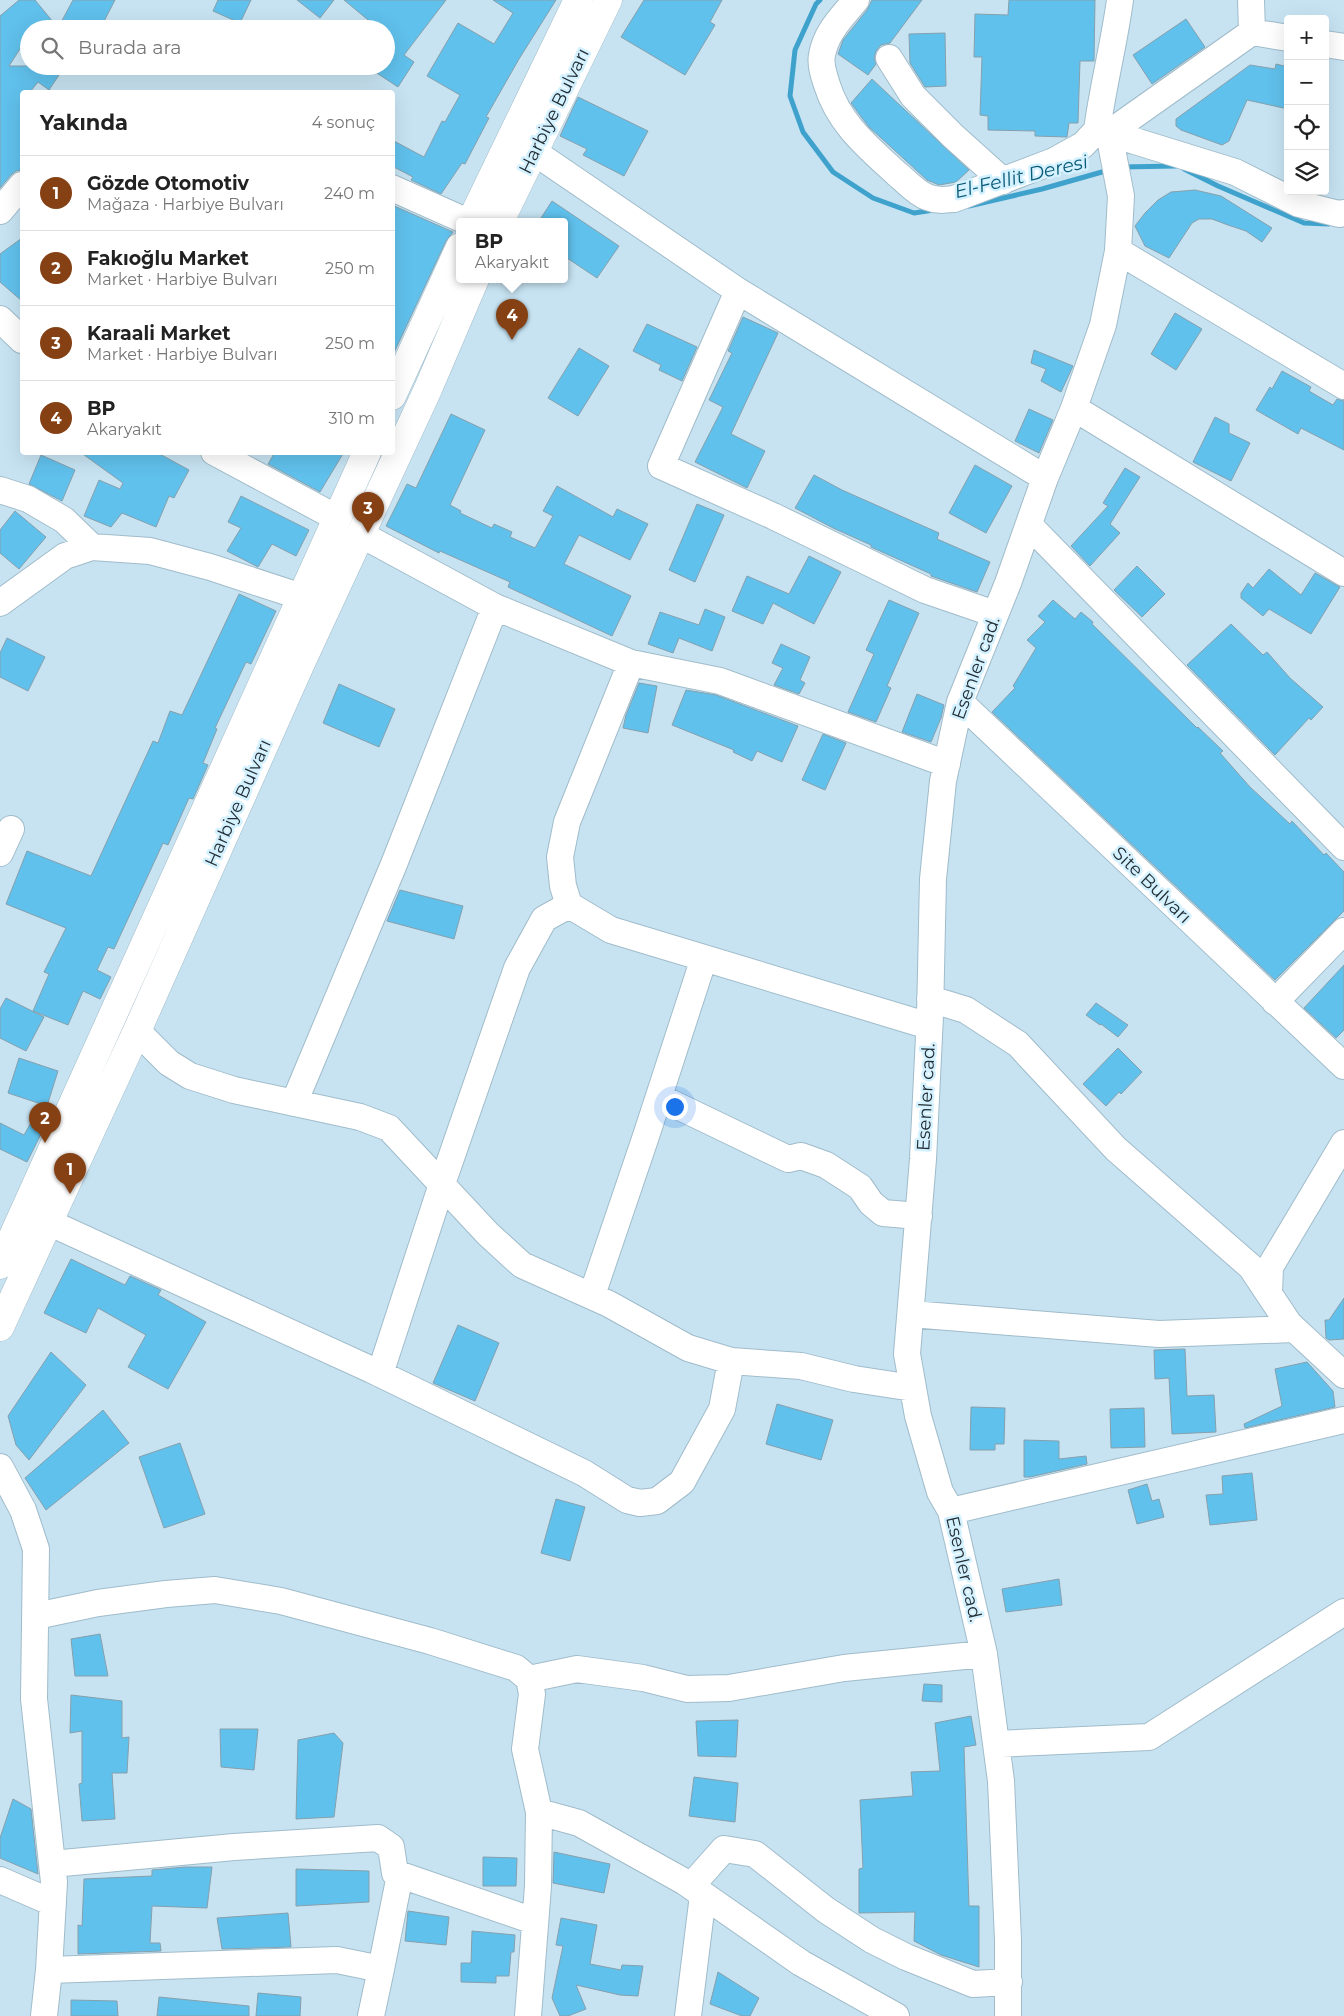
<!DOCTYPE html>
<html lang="tr">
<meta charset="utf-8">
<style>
:root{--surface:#fff;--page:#f6f6f6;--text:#222;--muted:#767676;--line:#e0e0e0;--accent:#854114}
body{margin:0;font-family:Montserrat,sans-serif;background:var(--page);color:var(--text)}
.controls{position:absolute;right:15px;top:15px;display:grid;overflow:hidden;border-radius:5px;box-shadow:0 5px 20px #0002}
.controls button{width:45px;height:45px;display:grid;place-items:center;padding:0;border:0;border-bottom:1px solid var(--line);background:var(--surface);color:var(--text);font:25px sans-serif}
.you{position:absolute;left:674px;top:1106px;width:18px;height:18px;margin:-12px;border:4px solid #fff;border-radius:50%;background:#1a73e8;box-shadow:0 0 0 8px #1a73e833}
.badge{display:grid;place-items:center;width:32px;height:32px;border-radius:50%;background:var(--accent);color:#fff;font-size:16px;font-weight:700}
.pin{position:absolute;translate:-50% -41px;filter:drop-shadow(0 1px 2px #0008)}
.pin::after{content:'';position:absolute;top:26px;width:18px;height:15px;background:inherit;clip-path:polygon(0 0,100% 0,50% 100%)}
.popup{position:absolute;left:456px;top:218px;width:112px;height:65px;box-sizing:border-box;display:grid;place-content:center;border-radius:5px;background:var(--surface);filter:drop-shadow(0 1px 4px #0005);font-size:16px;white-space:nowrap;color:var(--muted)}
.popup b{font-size:19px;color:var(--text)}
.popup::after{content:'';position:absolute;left:50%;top:100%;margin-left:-10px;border:10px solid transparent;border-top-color:var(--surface)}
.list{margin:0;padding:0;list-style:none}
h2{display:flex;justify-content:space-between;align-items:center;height:65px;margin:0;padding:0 20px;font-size:21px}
h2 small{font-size:16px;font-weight:400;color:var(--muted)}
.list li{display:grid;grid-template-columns:32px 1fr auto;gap:15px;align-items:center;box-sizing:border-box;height:75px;padding:0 20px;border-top:1px solid var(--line)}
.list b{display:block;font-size:19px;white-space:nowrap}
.list p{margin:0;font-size:16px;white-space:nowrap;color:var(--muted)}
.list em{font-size:16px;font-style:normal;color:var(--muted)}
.icon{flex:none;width:28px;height:28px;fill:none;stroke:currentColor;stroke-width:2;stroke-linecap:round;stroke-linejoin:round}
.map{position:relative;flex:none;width:1344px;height:2016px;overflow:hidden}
.search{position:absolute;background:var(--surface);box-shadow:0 5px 20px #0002;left:20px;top:20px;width:375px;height:55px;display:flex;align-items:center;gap:12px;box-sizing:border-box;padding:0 18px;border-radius:28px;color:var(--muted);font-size:19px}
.panel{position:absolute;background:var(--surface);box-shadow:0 5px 20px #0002;left:20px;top:90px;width:375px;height:365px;border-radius:5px}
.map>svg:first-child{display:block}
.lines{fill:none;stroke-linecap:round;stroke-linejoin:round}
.stream{stroke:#3ea2cc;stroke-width:5}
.building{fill:#60c1ec;stroke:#85a0ad}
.minor-casing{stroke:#a0bcca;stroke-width:28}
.major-casing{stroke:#a0bcca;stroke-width:29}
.minor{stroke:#fff;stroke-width:26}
.major{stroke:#fff;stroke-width:28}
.labels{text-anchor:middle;stroke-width:5;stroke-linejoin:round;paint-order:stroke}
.street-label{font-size:18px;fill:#222d33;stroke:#d4f1ff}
.water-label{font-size:19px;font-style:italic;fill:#095a77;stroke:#d4f1ff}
</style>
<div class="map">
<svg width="1344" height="2016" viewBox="0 0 1344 2016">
<rect width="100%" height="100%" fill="#c7e3f2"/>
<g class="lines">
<path class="stream" d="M820,0l-4,4 -21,46 -5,46 13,36 30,40 40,26 41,15 20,-3
M1122,167l54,-1
M1184,169l34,17 86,37 25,1
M969,206l73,-17 67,-19"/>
</g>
<path class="building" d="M19,0h16l23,28 15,-28h42l-15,29h-71v6l-20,31h56l-16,24 -11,-8 -8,10h-8v78l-6,1 -5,4 -11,13v-172z
M218,0h33l-11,23 -27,-12z
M297,0h37l-14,18z
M344,0h102l-42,55 10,7 -16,25 -32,-21h20v-37h-7z
M493,0h63l-37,59 -33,58 3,1 -24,46 -3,-1 -21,31 -30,-14 2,-3 -21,-11v-26l32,17 18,-36 3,1 15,-27 -33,-19 31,-53 36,21 19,-31z
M644,0h78l-12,22 5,3 -30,50 -64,-38z
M872,0h50l-32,43 -9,2 -5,6 -2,7 2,6 -8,11 -30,-21 5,-14 24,-30z
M1009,0h86l-1,61h-14l-2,62h-9l-2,14 -32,-1v-5l-47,-1v-14l-8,-1 2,-58h-8l1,-43 33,1z
M1186,19l19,28 -53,37 -19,-29z
M945,33l1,53 -21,1 -15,-24 -1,-29z
M1276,64l12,3v42l-41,-9 -18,41 -7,4 -41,-15 -5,-4v-7l74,-54 25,4z
M872,79l97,91 -13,12 -17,3 -12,-5 -58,-53 -10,-13 -8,-11z
M578,97l70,34 -24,45 -41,-21 4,-6 -27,-13z
M1195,190l26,6 51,32 -10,14 -16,-11 -18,-6 -16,-6h-13l-7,4 -23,35 -24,-12 -10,-20 10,-13 13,-13 13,-8z
M552,201l67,45 -22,32 -33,-22v-35h-25z
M392,205l61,27 -7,9 -54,116z
M22,238v63l-22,-19v-28z
M1175,313l27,16 -26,41 -25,-16z
M743,317l35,16 -47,101 34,17 -18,37 -52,-26 28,-55 -14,-7 23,-47 -4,-2z
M647,324l50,23 -15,34 -23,-11 2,-5 -28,-14z
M579,348l30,18 -31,50 -30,-18z
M1034,350l39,16 -12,26 -20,-11 5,-12 -15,-6z
M1282,371l29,16 -2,4 24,14 4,-6 7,2v49l-43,-22 -3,6 -42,-24 14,-23 2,2z
M1029,409l24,11 -14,33 -24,-12z
M451,414l34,16 -35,75 11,6 -1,2 32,15 2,-4 18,8 -2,5 25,11 18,-32 -10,-5 14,-25 56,31 4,-8 31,15 -18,36 -51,-25 -15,29 67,32 -19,40 -104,-49 2,-5 -70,-31 -1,2 -53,-27 21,-42 9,4z
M1215,417l14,7v9l21,10 -19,38 -38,-19z
M80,452h76l33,18 -15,28 -5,-2 -13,31 -34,-14 -11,14 -27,-11 15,-36 21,9 3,-6z
M275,452h69l-24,40 -52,-28z
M41,455l34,15 -13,31 -33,-17z
M975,465l37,21 -26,47 -37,-20z
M1125,468l15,9 -30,47 10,9 -30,33 -19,-20 37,-40 -5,-3z
M814,475l28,15 97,43 -2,6 53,23 -13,30 -46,-16v-2l-60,-27v-2l-38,-17 -38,-20z
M241,496l68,34 -13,26 -24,-12 -14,23 -31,-16 14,-23 -13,-6z
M697,504l27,11 -29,67 -26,-12z
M15,511l31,26 -27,32 -19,-16v-23z
M809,556l32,16 -27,52 -41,-21 -10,21 -31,-13 15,-35 42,18z
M1137,566l28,28 -23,23 -28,-27z
M1269,569l32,26 14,-22 25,14 -29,47 -42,-25 -6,7 -22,-18v-5l7,-10 5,5z
M239,594l37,17 -25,53 -5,-2 -31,66 2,1 -14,34 5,2 -15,34 -4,-1 -21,47 -5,-2 -49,106 -6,-2 -11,23 14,7 -11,22 -17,-8 -15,34 -35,-14 16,-37 -5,-2 22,-44 -60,-24 21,-53 64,25 62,-135 5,2 12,-32 12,4z
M889,600l30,13 -32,73 4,2 -15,34 -28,-10 26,-58 -8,-4z
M1053,600l22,19 6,-7 12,10 -1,2 105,104 1,-1 25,24 -3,2 30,34 40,37 2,-3 32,34 2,-2 18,19v39l-69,69 -283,-268 23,-24 -2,-2 23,-38 -9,-8 18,-18 -7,-6z
M705,609l20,8 -13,34 -33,-13 -6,15 -25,-9 12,-32 39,13z
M1231,624l32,31 4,-3 23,26 33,29 -12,13 -2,-2 -34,37 -88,-90z
M7,638l38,19 -17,34 -28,-14v-24z
M781,644l29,13 -10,23 5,3 -6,11 -25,-9 9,-17 -11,-5z
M639,683l18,3 -9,47 -25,-5 3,-13z
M339,684l56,25 -16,38 -56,-24z
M686,690l30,5 82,31 -16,36 -25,-11 -5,10 -19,-9 1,-2 -62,-25z
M917,694l27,11 -3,13 -10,24 -29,-10z
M823,734l23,9 -21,47 -23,-10z
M400,890l63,16 -9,33 -67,-18z
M1344,965v65l-8,8 -32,-30z
M6,998l38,19 -18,34 -26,-13v-29z
M1096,1003l32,22 -10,12 -17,-13 -1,1 -14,-10z
M1118,1048l24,24 -21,22 -2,-2 -13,14 -23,-22z
M19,1058l39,13 -11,35 -39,-13z
M37,1112l11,8 -21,42 -27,-13v-26l24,12z
M71,1259l54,26 5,-9 31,14 -3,5 48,27 -38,67 -40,-22 18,-32 -48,-27 -12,25 -42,-20z
M1344,1298v41l-15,1 -3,-2 -1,-18h4z
M458,1325l41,18 -24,58 -42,-18z
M1185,1349l2,47 27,-1 2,37 -44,2 -3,-56 -14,1 -1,-29z
M51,1352l35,33 -57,75 -13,-15 -8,-29z
M1307,1362l26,29 2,16 -90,21 -1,-4 38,-18 -7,-37z
M777,1404l56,16 -12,40 -55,-16z
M971,1407l34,1 -1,36h-9v6h-25z
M1144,1408l1,39 -34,1 -1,-39z
M103,1410l26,33 -83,67 -21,-32z
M1024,1440l35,1v18l27,-3 1,8 -57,13h-6z
M180,1443l25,71 -41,14 -25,-71z
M1252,1473l5,47 -47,5 -4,-30 17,-1 -1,-18z
M1147,1484l5,17 7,-2 5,18 -27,7 -9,-34z
M556,1499l29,8 -15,54 -29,-8z
M1059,1579l3,26 -56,7 -4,-23z
M100,1634l8,42h-33l-4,-37z
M924,1684l18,1v17l-20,-1z
M71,1695l51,6v37l7,-1 -2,36h-15l3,46 -33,2 -3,-37 3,-1v-52l-12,2z
M971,1716l5,29 -12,2 5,159h10v61l-38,-12 -27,-14 1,-29 -56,1v-44l4,-1 -3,-68 53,-4 -2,-24 29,-1 -5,-48z
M738,1720l-2,37 -38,-1 -2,-35z
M220,1729h38l-4,41 -33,-3z
M334,1733l9,10 -9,74 -38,2 2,-79z
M694,1777l44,6 -3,39 -46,-6z
M13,1799l18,10 7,65 -38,-16v-20z
M554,1852l56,12 -6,29 -51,-10z
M483,1857l34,1 -1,28h-33z
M185,1867h27l-5,41 -55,-2 -2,37h10l1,8 -83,3v-29l4,1 2,-47 68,-3v-6z
M296,1869l73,2v31l-73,4z
M408,1911l41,6 -3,28 -41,-4z
M288,1913l3,34 -69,2 -5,-31z
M561,1918l36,7 -7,39 31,6 1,-5 21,1 -5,30 -18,-1 -44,-10 10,24 -18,7h-8l-8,-18 11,-52 -7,-1z
M472,1931l43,4 -1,17h-3l-2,24h-13v7l-35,-1v-19h10z
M718,1972l41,26 -9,18h-8l-32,-12z
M258,1993l43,4 -1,19h-44z
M159,1997l90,9v10h-92z
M71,2000l46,1 1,15h-47z"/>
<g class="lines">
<g class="minor-casing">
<path id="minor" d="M856,0c-14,17 -30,32 -34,55 -2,9 2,21 5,30 12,39 41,62 70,89 9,7 19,19 30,23 10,4 17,3 27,2l100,-38 29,-16 14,-15
M1251,0l1,32
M1288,38l-36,-6 -143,101 126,39 64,32 40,10 5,-1
M1325,44l19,3
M889,58l24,38 40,40 50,45
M515,139l223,152 307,187
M392,188l74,33
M0,211l22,-26
M1118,251l226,135
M738,291l-77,175 112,50 152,74 70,24
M0,319l22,21
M1074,408l270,165
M214,452l123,66
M0,490l28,9 36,21 28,27
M1029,525l315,322
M362,535l133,72 136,56 89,18 227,83
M0,603l65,-47 27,-9 58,4 60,16 92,30
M631,663l-64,159 -7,35 3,29 6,19 42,25 318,96
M960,702l384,364
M0,853l11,-24
M930,999l36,11 52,34 98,105 135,118 38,57 55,51
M1275,1002l69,-71
M137,1031l32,32 21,13 44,14 126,27 29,11 99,106 34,31 87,39 79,44 43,13 70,5 53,13 59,9
M659,1097l129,62 13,-3 25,9 34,22 11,16 12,10 36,3
M294,1103l100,-239 101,-257
M48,1222l324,148 212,103 43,27 13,3 17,-2 25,-19 40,-73 9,-48
M1269,1294l1,-27 74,-124
M592,1295l54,-159 58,-178
M911,1314l248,20 135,-5
M380,1374l62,-190 75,-216 27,-49 25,-14
M0,1467l23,43 13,39 -2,150 20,183 -5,88 -5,46
M951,1511l393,-91
M36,1616l62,-13 68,-9 49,-4 66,11 149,40 86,27 13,11 3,15 -7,55 14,63 -1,74 -10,130
M529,1679l48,-10 66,9 44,11 42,-1 115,-20 140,-14
M996,1744l153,-7 195,-125
M539,1812l40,11 106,59 116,81 95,53
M52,1864l182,-17 144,-9 13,9 4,26 139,48
M0,1880l53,23
M691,1886l33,-37 31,5 71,56 46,30 34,17 67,27 36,-2
M381,1969l19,-94
M49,1970l288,-10 44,9 -10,47
M688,2016l15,-121
M1008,2016v-76l-7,-159 -17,-127 -33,-143 -11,-19 -22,-76 -11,-62 16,-195 7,-143 3,-137 10,-98 17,-79 48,-119 37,-105 29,-70 29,-83 15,-74 3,-55 -12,-63 -12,-3c6,-44 17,-86 23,-130"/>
</g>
<g class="major-casing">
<path id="major" d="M471,221l107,-221
M500,221l108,-221
M392,396l68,-149
M0,1265l367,-813
M0,1327l137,-296 163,-366 128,-276 47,-110"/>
</g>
<use href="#minor" class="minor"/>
<use href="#major" class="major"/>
</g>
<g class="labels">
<g class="street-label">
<text transform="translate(554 111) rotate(-64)" y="6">Harbiye Bulvarı</text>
<text transform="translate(976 668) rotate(-70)" y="6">Esenler cad.</text>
<text transform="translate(238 803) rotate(-66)" y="6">Harbiye Bulvarı</text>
<text transform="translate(1152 885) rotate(44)" y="6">Site Bulvarı</text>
<text transform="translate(926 1097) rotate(-87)" y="6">Esenler cad.</text>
<text transform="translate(964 1569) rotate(77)" y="6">Esenler cad.</text>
</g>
<g class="water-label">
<text transform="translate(1021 176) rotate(-13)" y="7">El-Fellit Deresi</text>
</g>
</g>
</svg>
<div class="controls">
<button>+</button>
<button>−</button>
<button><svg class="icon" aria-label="locate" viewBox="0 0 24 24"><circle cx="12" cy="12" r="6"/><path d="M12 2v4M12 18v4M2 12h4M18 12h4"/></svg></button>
<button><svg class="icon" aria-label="layers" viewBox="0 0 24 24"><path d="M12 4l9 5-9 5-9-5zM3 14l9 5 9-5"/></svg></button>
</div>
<div class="you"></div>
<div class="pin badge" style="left:70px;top:1194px">1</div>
<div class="pin badge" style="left:45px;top:1143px">2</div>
<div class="pin badge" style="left:368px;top:533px">3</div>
<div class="pin badge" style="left:512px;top:340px">4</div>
<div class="popup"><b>BP</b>Akaryakıt</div>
<div class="search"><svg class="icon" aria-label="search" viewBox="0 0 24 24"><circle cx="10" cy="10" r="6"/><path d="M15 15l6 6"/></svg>Burada ara</div>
<section class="panel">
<h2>Yakında<small>4 sonuç</small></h2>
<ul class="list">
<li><span class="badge">1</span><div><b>Gözde Otomotiv</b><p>Mağaza · Harbiye Bulvarı</p></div><em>240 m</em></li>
<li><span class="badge">2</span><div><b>Fakıoğlu Market</b><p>Market · Harbiye Bulvarı</p></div><em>250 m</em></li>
<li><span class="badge">3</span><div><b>Karaali Market</b><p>Market · Harbiye Bulvarı</p></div><em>250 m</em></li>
<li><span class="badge">4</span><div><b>BP</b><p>Akaryakıt</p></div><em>310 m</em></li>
</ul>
</section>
</div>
